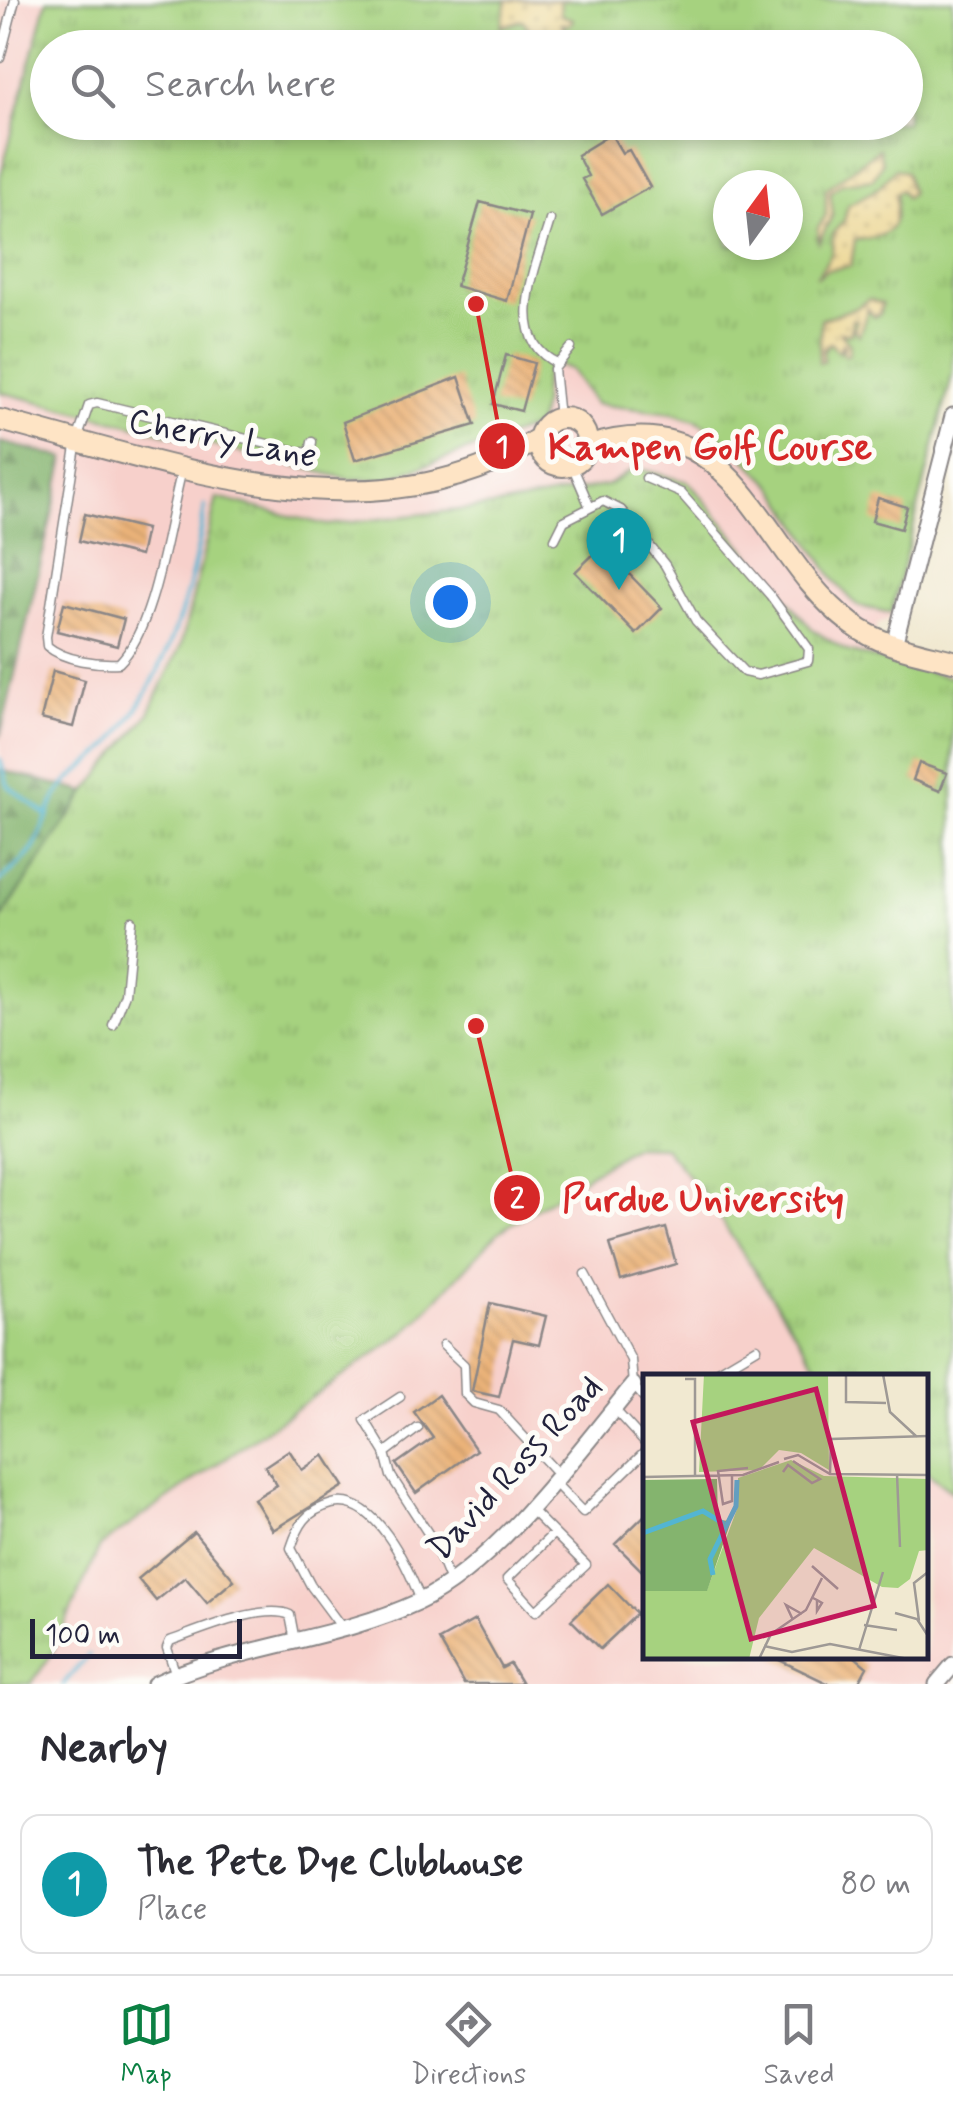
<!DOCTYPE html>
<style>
:root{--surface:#fff;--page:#f7f7f7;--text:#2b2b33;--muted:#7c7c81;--line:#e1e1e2;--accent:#0b8043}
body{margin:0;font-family:Mynerve,sans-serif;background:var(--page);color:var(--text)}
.compass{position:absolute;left:713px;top:170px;width:90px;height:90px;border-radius:50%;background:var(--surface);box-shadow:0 5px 15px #0003;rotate:15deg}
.scale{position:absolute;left:30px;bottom:25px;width:212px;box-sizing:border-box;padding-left:10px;border:5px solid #22223b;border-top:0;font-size:28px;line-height:35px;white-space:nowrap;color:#22223b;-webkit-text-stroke:8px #fdfcf7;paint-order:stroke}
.you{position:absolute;left:450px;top:602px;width:35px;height:35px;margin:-25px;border:8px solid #fff;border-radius:50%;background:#1a73e8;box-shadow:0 0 0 15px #1a73e833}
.badge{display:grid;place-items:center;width:65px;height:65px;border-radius:50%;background:var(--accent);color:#fff;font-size:32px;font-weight:700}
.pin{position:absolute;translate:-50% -82px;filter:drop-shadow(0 2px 5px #0008)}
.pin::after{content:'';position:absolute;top:52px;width:35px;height:30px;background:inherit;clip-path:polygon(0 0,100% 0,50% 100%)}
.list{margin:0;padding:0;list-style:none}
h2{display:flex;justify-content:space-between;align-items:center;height:130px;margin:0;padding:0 40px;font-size:42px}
h2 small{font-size:32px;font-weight:400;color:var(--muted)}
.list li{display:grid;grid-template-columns:65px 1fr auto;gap:30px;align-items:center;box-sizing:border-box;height:140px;margin:0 20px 20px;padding:0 20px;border:2px solid var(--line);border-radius:20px}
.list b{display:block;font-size:38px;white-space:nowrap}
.list p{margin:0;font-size:32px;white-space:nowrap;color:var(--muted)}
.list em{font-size:32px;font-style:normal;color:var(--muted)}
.icon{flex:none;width:55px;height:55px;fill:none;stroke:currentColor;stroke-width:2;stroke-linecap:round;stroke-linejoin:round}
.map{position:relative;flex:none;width:953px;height:1684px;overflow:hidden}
.search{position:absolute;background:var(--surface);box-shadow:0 5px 15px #0003;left:30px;right:30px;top:30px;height:110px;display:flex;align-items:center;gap:25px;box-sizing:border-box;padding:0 35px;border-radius:55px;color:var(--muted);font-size:38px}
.sheet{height:290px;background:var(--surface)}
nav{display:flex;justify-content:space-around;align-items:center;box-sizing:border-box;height:140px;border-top:2px solid var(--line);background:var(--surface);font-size:28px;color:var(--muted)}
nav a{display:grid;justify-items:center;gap:5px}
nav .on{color:var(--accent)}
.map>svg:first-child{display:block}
.built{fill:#f7d0cb;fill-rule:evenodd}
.grass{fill:url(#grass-tufts);stroke:#647a5d;stroke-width:2.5;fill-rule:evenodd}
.forest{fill:url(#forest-firs);stroke:#536b54;stroke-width:2.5}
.sand{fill:url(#sand-dots);stroke:#887e6c;stroke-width:2.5}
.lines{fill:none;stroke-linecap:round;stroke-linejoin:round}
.stream{stroke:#53b5d2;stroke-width:4}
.building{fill:url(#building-back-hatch)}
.lane-casing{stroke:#8a8686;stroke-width:11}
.street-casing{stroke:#8a8686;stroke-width:19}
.secondary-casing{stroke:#8a8686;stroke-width:24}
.lane{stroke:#fff;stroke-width:8}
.street{stroke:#fff;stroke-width:15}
.secondary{stroke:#fee4c5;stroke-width:20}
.labels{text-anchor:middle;stroke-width:10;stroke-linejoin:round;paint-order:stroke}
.street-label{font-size:35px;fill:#22223b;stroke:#fdfcf7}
.inset-river{fill:none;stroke:#53b5d2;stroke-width:5}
.inset-road{fill:none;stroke:#9e9995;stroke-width:2.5}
.view{fill:#c2185b;fill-opacity:0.15;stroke:#c2185b;stroke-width:5}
.inset-edge{fill:none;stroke:#22223b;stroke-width:5}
.leader{fill:none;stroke:#d62828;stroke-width:4}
.callout-dot{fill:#d62828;stroke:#fdfcf7;stroke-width:4}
.mark-label{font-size:30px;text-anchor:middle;font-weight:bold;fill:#fff}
.callout-label{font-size:38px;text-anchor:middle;font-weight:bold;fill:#d62828;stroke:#fdfcf7;stroke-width:10;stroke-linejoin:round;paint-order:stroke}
</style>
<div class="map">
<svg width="953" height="1684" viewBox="0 0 953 1684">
<defs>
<pattern id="grass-tufts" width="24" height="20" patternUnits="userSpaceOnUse" patternTransform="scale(2.5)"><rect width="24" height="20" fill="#a6d27f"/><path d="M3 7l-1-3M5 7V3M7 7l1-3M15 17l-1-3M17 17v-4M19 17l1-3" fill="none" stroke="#8fb46f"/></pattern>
<pattern id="forest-firs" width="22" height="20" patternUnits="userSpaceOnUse" patternTransform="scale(2.5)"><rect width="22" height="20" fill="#84b46e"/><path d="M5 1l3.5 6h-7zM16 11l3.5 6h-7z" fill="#6c925c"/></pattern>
<pattern id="sand-dots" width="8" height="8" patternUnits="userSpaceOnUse" patternTransform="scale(2.5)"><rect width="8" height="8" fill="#eeda9e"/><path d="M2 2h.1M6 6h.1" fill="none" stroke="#ccbb89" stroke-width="1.8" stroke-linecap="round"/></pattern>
<pattern id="building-back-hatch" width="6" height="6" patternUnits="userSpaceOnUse" patternTransform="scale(2.5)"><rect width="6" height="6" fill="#ebb379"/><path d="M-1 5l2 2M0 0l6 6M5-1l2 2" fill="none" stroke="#c99a6a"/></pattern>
</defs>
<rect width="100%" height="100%" fill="#fdfcf7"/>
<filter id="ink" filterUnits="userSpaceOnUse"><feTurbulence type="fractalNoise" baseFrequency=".01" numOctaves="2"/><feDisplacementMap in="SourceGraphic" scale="20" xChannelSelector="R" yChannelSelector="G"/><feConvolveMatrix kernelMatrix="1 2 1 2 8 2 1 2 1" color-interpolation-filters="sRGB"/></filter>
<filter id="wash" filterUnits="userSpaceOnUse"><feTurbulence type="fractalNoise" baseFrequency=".0048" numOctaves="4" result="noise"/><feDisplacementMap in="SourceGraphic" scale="40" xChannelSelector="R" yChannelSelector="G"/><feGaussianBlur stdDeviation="2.25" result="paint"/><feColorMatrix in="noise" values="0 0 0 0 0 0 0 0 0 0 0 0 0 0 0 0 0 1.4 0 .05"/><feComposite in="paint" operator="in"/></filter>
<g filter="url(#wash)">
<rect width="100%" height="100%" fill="#f1e9d1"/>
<path class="built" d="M0,0h953v375l-64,245 -12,4 -5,30 81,21v1009h-953zM48,48h858v74h-858zM728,185h60v60h-60zM646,1376h280v280h-280z"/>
<path class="grass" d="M47,0h906v372l-62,241 -33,-7 -22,-23 -60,-94 -51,-50 -27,-18 -26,-8 -77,-9 -25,-35 -19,-6c-15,22 -2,43 -16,64l-151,53 -36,-1 -348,-87v-214zM48,48h858v74h-858zM728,185h60v60h-60z
M635,468l54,14 124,148 34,21 106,27v814l-27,-20v-96h-102l-119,-180 -41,-49 -30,-1 -135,86 -92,99 -307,215 -49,109 -20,29h-31v-764l86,-128 62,-77 33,-70 36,-147 110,27 176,-20 105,-20z"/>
<path class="forest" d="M0,442l65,16 -65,280z
M0,770l86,22 -86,128z"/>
<path class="sand" d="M507,0h63l-10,1 1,14 12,4 -3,6 -8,-1 13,22 -33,1 2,-12 -7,12h-8l-1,-20 -6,-7 -21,7z
M879,149l3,14 -9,16 -31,4 -12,9 3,22 -14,28 -1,-14 8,-13v-26z
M895,169l11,3 5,21 -5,5 -5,-8 -5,3c2,38 -5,43 -41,47l-4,26 -25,4 -10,8 16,-25 1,-20 11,-12 4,-16 29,-16z
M869,299l13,5 -3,11 -5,2 -6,-8 -9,26 -5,-5 3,-10h-5l-1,14 -11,-2 10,12 -2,11 -5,-1v-12l-4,10 -9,-9 -7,7 1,11 -5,2 2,-44 35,-11z"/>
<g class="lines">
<path class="stream" d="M0,759l8,27 40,30
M0,881c10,-10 25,-20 33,-32 12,-20 15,-44 30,-62 13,-16 32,-26 46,-41 57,-65 84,-157 96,-240
M63,1684l26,-29"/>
</g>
<g id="blocks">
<path class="building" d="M611,134l11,19 7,-3 21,37 -48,27 -20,-35 6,-3 -11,-21z
M480,202l50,13 -23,86 -51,-15z
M506,355l28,8 -13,48 -28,-7z
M459,377l16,48 -120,35 -12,-38z
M878,498l29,9 -6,22 -29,-8z
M85,514l61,15 -6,27 -61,-15z
M602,546l60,62 -26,26 -61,-62z
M64,603l60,16 -7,27 -60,-15z
M53,671l32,9 -12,47 -32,-8z
M919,763l28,10 -7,18 -27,-11z
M666,1228l10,36 -55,16 -11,-36z
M490,1303l56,13 -7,29 -26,-6 -14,58 -27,-6z
M438,1395l38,55 -60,43 -20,-29 37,-26 -19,-26z
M289,1450l13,20 22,-15 20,31 -71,44 -19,-31 23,-14 -12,-19z
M646,1514v61l-31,-31z
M194,1532l40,48 -27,23 -22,-26 -29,24 -18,-22z
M608,1584l29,30 -37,35 -29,-29z
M475,1620l27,48 8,-4 12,20h-58l-25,-44z
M771,1656h83l13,11 -9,17h-29z"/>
</g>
</g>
<g filter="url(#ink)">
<use href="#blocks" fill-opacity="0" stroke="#8a8686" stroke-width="2.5"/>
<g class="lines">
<g class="lane-casing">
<path id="lane" d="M0,58l15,-58
M550,220c-12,43 -48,118 7,143
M559,418l-5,-49 17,-21
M572,465l17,40
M182,470c-14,51 -26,157 -63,193 -23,1 -54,-2 -72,-17l-1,-9 31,-197 12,-35 8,-2 204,49 9,1 2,-11
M555,539l9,-18 39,-20 18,9 44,55 31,56 48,51 14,3 50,-14 1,-12 -39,-54 -89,-102 -35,-15
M113,1025l12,-31 7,-73
M585,1274l46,86 2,25 13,15
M443,1345l21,20 1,29 9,9 25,7 60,65
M710,1376l47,-28
M400,1397l-35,23 20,33 6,23 42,65 17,41
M615,1410l31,34
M385,1453l33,-25
M553,1481l30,31 63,-61
M531,1510l55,55 -50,46 -29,-32 47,-46
M343,1629l-32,-43 -20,-38c8,-24 15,-37 41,-44 43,-11 76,63 89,97
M176,1675l-9,-27 3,-7c28,-10 93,-38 120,-26l5,26"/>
</g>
<g class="street-casing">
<path id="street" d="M894,645l59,-229
M155,1684c84,-39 179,-43 263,-82 77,-36 161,-151 215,-217
M937,1684l16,-19"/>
</g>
<g class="secondary-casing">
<path id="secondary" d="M539 442a24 24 0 1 1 48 0a24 24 0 1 1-48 0Z
M0,420c171,44 375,124 539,18
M587,447c152,-50 170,107 265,177 29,22 67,28 101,37"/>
</g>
<use href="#lane" class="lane"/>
<use href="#street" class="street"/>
<use href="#secondary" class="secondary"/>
</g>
</g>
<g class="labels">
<g class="street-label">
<text transform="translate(223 437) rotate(11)" y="12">Cherry Lane</text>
<text transform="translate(514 1467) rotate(-47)" y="12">David Ross Road</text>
</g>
</g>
<g transform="translate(643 1374)">
<rect width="285" height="285" fill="#f1e9d1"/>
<path d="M61,0h124l1,96 -28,-17 -22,-3 -20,20 -60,2zM148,86l33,16 104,3v71l-9,1 -9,28 -12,9 -16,-1 -68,-39 -55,70 -10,41h-106v-68l64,-1 30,-81 1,-31z" fill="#a6d27f"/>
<path d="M74,105l1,41 13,1 -24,70h-64v-111z" fill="#84b46e"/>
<path class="inset-river" d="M0,159l60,-22 21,13M70,201l-3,-16 26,-53 1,-26"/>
<path class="inset-road" d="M203,0v28l40,1M240,0l7,38 27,25M42,5h10v97M141,85l14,-4 32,19 98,1M140,98l5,-7 24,18 8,-4 -27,-18M187,100l1,-35 97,-3M254,100l3,73M89,101v26l-9,3 -5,-33 30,-3M0,103l100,-2 36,-13M169,192l26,23M170,224l4,2 5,3 -5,8v-11M252,239l22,6 11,17M150,246l-7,-15 16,9M276,247l-5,-38 14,-11M221,251l33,5M121,272l28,6 38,-8 78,15M216,276l24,-78M116,285l12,-25 35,-24 16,-32"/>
<path class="view" d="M173,15l58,217 -123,33 -58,-217z"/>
<rect width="285" height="285" class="inset-edge"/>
</g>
<path class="leader" d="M476 304L502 446M476 1026L517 1198"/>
<g class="callout-dot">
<circle cx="476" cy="304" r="10"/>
<circle cx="476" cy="1026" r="10"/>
<circle cx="502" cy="446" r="25"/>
<circle cx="517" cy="1198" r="25"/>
</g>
<g class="mark-label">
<text x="502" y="456">1</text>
<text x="517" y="1208">2</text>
</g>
<g class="callout-label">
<text x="710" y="459">Kampen Golf Course</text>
<text x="703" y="1211">Purdue University</text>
</g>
</svg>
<svg class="compass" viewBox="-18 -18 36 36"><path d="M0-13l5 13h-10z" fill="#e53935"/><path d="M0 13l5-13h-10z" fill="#7c7c81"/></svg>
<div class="scale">100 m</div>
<div class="you"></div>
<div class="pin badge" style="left:619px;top:590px;background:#0f9aa8">1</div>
<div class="search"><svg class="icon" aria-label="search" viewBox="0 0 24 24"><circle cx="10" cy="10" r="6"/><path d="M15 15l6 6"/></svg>Search here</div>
</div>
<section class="sheet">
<h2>Nearby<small></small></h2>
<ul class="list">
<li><span class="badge" style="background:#0f9aa8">1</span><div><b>The Pete Dye Clubhouse</b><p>Place</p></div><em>80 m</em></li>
</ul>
</section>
<nav>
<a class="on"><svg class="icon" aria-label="map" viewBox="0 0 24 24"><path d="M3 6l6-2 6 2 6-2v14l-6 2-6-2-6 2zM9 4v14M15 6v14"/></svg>Map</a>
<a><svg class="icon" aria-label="directions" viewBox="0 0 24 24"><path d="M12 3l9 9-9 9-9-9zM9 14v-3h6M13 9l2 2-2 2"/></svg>Directions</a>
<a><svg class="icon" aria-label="saved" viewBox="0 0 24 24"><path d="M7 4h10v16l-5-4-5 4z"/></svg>Saved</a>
</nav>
